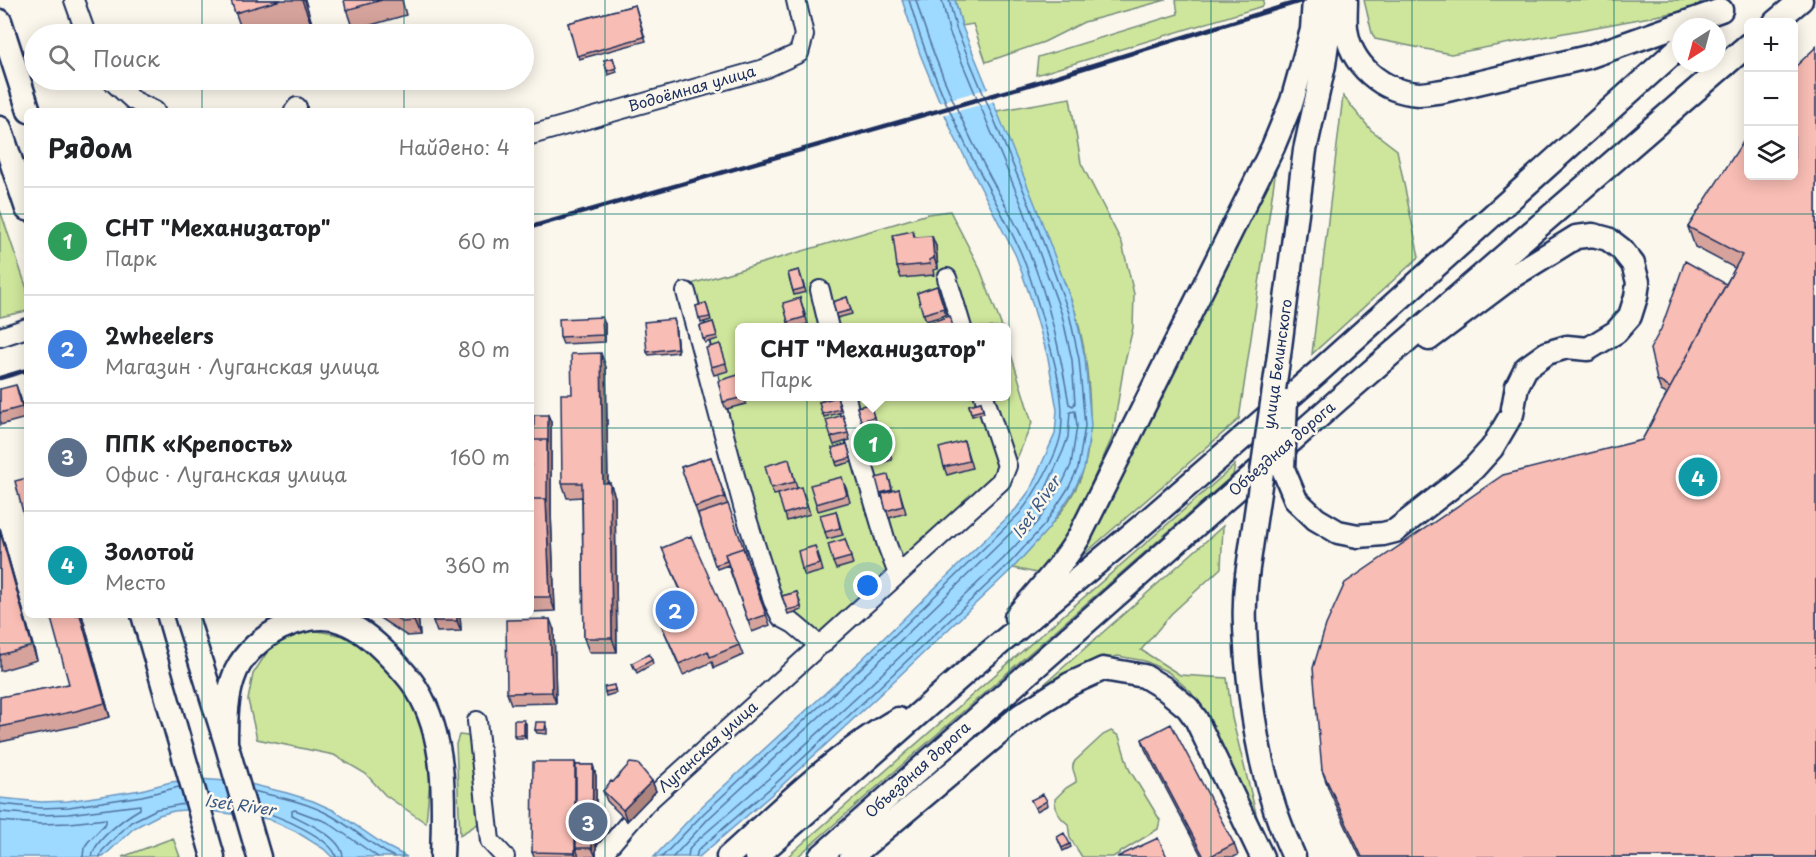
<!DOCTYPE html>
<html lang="ru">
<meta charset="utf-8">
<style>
:root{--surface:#fff;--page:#f2f2f2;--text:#202124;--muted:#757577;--line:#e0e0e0;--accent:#d93025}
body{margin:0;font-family:"Playpen Sans",sans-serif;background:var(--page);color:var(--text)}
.controls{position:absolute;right:18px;top:18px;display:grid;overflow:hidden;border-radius:9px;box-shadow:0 3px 15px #0003}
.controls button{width:54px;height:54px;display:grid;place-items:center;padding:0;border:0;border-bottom:2px solid var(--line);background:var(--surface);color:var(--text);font:30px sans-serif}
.compass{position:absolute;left:1672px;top:18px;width:54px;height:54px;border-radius:50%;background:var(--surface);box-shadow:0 3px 15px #0003;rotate:216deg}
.you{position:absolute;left:868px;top:586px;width:21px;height:21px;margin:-15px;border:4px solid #fff;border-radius:50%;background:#1a73e8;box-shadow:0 0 0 9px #1a73e833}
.badge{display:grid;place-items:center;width:39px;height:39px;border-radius:50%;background:var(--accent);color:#fff;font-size:20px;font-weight:700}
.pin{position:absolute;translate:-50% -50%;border:3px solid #fff;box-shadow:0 2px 6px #0006}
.popup{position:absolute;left:735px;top:323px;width:276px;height:78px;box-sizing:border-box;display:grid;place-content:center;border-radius:9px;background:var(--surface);filter:drop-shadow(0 2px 4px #0005);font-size:20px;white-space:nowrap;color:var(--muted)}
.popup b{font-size:22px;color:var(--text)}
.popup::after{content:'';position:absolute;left:50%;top:100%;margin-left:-12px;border:12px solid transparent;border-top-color:var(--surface)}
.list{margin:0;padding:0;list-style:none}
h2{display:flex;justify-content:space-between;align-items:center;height:78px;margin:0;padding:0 24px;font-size:26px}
h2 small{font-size:20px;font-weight:400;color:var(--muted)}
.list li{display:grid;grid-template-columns:39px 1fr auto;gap:18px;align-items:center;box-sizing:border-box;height:108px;padding:0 24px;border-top:2px solid var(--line)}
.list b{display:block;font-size:22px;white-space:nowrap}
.list p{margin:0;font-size:20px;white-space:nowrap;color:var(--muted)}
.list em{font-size:20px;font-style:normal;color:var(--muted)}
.icon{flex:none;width:33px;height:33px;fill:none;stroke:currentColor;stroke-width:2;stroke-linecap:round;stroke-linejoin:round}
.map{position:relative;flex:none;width:1816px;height:857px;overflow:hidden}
.search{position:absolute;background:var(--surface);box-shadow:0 3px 15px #0003;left:24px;top:24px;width:510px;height:66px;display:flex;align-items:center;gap:15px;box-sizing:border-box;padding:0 21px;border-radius:33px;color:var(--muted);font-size:22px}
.panel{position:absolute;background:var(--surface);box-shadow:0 3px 15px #0003;left:24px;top:108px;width:510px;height:510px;border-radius:9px}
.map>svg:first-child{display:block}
.green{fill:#cee69b;stroke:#748a7c;stroke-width:1.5}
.water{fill:#9ed9ff;stroke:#6a95bf;stroke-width:1.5}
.pier{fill:#fbf7ec}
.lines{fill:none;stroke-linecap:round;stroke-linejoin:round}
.shore{stroke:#4f739e;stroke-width:1.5}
.minor-casing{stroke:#1b2f5e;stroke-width:22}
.major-casing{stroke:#1b2f5e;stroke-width:27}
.minor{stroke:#fbf7ec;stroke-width:18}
.major{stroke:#fbf7ec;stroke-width:22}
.rail{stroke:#1b2f5e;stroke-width:4.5}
.major-bridge-casing{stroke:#1b2f5e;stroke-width:27;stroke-linecap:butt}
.major-bridge{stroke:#fbf7ec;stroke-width:22}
.wall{fill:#d5a39b;stroke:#1b2f5e;stroke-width:1.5}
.shaded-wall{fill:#ae847e;stroke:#1b2f5e;stroke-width:1.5}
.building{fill:#f8bdb4;stroke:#1b2f5e;stroke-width:1.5}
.grid{fill:none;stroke:#0f766e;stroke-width:1.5;stroke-opacity:0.55}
.labels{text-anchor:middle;stroke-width:5;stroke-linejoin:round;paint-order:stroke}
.street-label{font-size:15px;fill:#1b2f5e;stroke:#fbf7ec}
.water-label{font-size:16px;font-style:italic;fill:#3c5a86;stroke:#fbf7ec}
</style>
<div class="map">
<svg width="1816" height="857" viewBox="0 0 1816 857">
<rect width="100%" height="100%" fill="#fbf7ec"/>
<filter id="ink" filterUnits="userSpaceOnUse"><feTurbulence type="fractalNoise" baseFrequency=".0167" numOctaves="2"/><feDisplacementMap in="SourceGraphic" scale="12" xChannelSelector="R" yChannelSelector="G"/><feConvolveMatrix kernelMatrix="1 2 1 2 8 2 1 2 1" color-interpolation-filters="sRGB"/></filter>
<g filter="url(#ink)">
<path class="green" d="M955,0h211l-82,22 -40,20 -58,20 -13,-38 -11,2z
M1176,0h88l-1,6 -227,69 2,-18 140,-43z
M1364,0h339l-10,9 -242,45 -76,-15 -3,-6z
M1343,96l28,34 26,20 22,107 -107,97z
M1070,98l11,65 41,80 12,51 -1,34 -9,37 -12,73 -48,106 -23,30 -28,-6c24,-28 61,-63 71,-100 12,-43 4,-114 -9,-157 -7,-22 -17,-43 -25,-65 -16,-45 -35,-90 -54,-135z
M1276,169l-37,250 -158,138z
M0,210l27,79v22l-27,6z
M950,211l30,58 22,58 -262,1v68h266l1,-55 25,82 -17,40 -202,177 -39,-23 -93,-330 247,-73z
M1235,465l-2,10 -436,382h-10z
M1223,526l-2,42 -50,46 -30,36 39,25 47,3 5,40 27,107 -68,-133 -23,-20 -23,-11 -27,-5 -29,7 -20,10 -55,38z
M312,630l38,7 27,20 25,28 19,37 10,45 -5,56 -41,-28 -19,-21 -32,-19 -77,-16 -9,-39 5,-26 18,-28 18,-12z
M1111,731l8,5 10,33 31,51 -2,9 -45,28h-31l-12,-19 -2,-14c-9,-7 -13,-13 -13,-25l11,-11 10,-6c1,-8 -7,-13 -1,-21l28,-26z
M459,735l9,1 6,16 7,70 -21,13 -4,-91z
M173,838l7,19h-58z"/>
<path class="water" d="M902,0h53l7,26 73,178 40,107 10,47 6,68 -7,43 -10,21 -25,38 -36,40 -137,130 -98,91 -79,68h-45l45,-48 160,-147 157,-153 14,-19 25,-56 2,-24 -9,-52 -18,-62 -14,-40 -63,-122 -33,-80z
M198,779l44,3 45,11 26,8 20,9 53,36 21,11h-75l-8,-8 -29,-18 -27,-12 -73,-10 -21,2 -15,4 -25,13 -31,29h-103v-59l41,4 27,-1 73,-11 30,-8z"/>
<path class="pier" d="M990,88l5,13 -53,14 -6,-12z"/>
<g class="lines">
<path class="shore" d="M916,0c16,57 41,112 68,165 14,28 31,55 44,85 21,48 32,102 41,154l4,2 2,-3 -3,-43 -10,-45 -39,-107 -74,-177 -7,-31
M253,791c26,6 54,11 77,24 22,12 41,30 64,42
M0,804l40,4 29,-1 73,-11 37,-9
M259,811c17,3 74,28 77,46
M0,812l40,3 28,-1 72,-9v4c-14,8 -46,31 -48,48
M0,821l41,3 29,-1 36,-4v4l-18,19 -4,6 -1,9
M100,857l2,-6 29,-29 26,-13 27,-5
M343,857c-1,-19 -35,-34 -51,-42v-4l3,-1 32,12 51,35
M662,857l42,-44 159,-147 157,-153c14,-18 38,-58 41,-80 4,-33 -5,-67 -14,-98 -8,-28 -15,-56 -26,-82 -18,-41 -41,-78 -60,-118 -21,-43 -39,-89 -52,-135
M673,857l36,-39 160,-147 157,-153 16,-21 21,-46 5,-14 2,-25 5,-1 2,15 -6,39 -9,19 -23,36 -36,39 -136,129 -99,91 -75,65 -4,6 -1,7
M696,857l2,-7 76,-65 98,-91 137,-130 36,-40 24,-37 9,-19 7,-42 -6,-67 -10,-46 -39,-107 -74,-178 -7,-28"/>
<g class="minor-casing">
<path id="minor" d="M74,0l12,34
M111,80l22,20 22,11
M294,111l3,-4
M531,135l233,-66 35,-16 5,-18 -8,-35
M947,278l15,50
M820,290l9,38
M686,292l57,214 30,95 8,16 13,7 19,16 10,4
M0,337l27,-9
M846,396l8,38 33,111 11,29
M477,721l13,120 15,16
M600,857l46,-54 355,-322 6,-15 -23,-70"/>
</g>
<g class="major-casing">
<path id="major" d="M1346,0c0,9 -1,19 0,28 4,37 37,64 73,66 8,0 16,-2 24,-3l145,-34 133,-47
M0,21l29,90
M1775,22l26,-22
M1311,44l3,-44
M0,128l27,81
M1279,355l26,-205 19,-85 9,-65
M1296,500l20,19 22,13 20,4 25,-2 12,-3 55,-43 23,-19 19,-21 20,-34 5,-28 9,-18 21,-15 20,-6 21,2 28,-17 14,-16 6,-19 2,-15 -5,-18 -12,-15 -13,-10 -15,-4 -17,2 -63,39 -84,63
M1247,575c-4,31 -2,56 0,87 6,67 18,134 47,195
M143,615l70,242
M186,615l40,128 33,114
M1016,617c22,-27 45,-50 63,-80l194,-390 19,-46 20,-71
M226,743c0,-24 0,-49 10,-72 9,-19 27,-34 45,-43 44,-20 70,-9 102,22 12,12 25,25 33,38 31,49 28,114 26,169
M728,857c52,-47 109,-104 170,-138
M756,857l217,-191 166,-138 178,-155 364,-327
M820,857l518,-457 410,-355
M851,857l170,-142 49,-31 33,-15 41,7 20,12 24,20 8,11 66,138"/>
</g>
<use href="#minor" class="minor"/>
<use href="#major" class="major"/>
<path class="rail" d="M531,227l501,-143 272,-84
M0,378l27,-8"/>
<g class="major-bridge-casing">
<path id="major-bridge" d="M1286,401l-3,68 13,31
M1247,575l32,-220"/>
</g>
<use href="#major-bridge" class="major-bridge"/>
</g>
<path class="wall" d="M231,0h74l10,34h-72z
M344,0h58l4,15 -52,15z
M635,5l11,36 -67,18 -11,-36z
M1816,47v810h-456l-31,-67 -7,-20 320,-330 25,-46 -6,-3 -4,-11 69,-96 9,-16 -40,-21 -7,-20z
M613,58l4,14 -9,3 -4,-15z
M913,231l2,6 21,9 2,23 -5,1 1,5 -33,3 -4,-11z
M799,270l7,22 -12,3 -6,-22z
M937,286l9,29 -20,6 -9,-28z
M847,297l5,17 -15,4 -4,-16z
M800,298l8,26 -13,3h-5l-2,-5z
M706,303l5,17 -10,3 -5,-17z
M713,322l5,17 -13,4 -5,-17z
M675,323l3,29 -29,3 -2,-3z
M605,324v18l-42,2 -3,-7z
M720,344l8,27 -14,4 -3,-8z
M606,367l2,116h2l5,14 2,155h-28l-5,-14 -2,-141 -15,1 -5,-15z
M0,389l20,7 6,22 -26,7z
M744,396l2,8 -20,5 -3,-7z
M837,397l5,15 -18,5 -5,-15z
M981,402l3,11 -12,3 -3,-11z
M870,404l5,17 -12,3 -6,-17z
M548,415l3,7v91l4,98 -24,1v-172h3z
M843,415l7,25 -16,5 -3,-8z
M964,441l8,27 -25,7 -3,-8z
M887,442l5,18 -16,4 -2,-7z
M847,444l5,18 -15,4 -5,-18z
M711,457l59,168 -18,7 -24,-67 -11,4 -36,-102z
M791,466l6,22 7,6 6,20 -23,7 -8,-27 -5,1 -3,-7z
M888,475l5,16 6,-2 7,24 -17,5 -7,-22 -1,1 -1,-4z
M845,484l5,18 -32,9 -2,-7z
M836,511l7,24 -16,4 -2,-7z
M0,528l37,132 -37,11z
M845,539l8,25 -17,5 -3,-7z
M662,548l77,97 4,10 -29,13 -2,-6 -29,13 -21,-49 7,-4 -9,-21 21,-9z
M818,553l5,18 -18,5 -3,-7z
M797,592l5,18 -14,4 -6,-18z
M82,615l28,102 -29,8 -81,17v-45l69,-13z
M375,615h43l2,20 -13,1z
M460,615l1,16 -24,1 -4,-11z
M554,630l2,73 -45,1 -4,-11z
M652,660l1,4 -16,9 -5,-10z
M615,689l1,4 -10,3 -1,-4z
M526,724v14h-11l-1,-3z
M547,726v8l-10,-1 -2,-3z
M1142,739l92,105 4,11 -4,2h-32l-57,-108z
M576,765h17l3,11v81h-62l-2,-5z
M652,781l4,10 -29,30 -20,-20 -4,-10 10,-9z
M1031,800l16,1 1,4 -11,6z
M1057,837l13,7 1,3 -8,4z"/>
<path class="shaded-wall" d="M302,0h3l10,34z
M932,236l4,10 2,23 -4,-11z
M602,317l3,7v18l-2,-7z
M674,319l1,4 3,29 -1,-4z
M601,353l5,14 2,130 -5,-14z
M16,385l4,11 6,22 -4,-11z
M548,415l3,7v91l4,98 -5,-14 -4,-98z
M610,483l5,14 2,155 -5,-14z
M0,528l37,132 -5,-14 -32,-115z
M80,615h2l28,102 -5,-14z
M414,615h4l2,20 -6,-14z
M457,615h3l1,16 -4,-10z
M550,619l4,11 2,73 -4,-11z
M524,720l2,4v14l-2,-3z
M575,762l5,14 -4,72 3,9h-3l-1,-4z
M593,765l3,11v81l-4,-9z
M652,781l4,10 -29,30 -4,-11z"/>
<path class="building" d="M231,0h50l-46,13z
M344,0h38l-36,10z
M635,5l9,32 -67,19 -9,-33z
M1816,47v810h-454l-40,-87 -9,-102 13,-43 19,-42 158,-108 139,-35 100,-185 -54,-28 61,-95v44h45v-108z
M613,58l3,10 -9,3 -3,-11z
M913,231l1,6 18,-1 2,22 -5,2 1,4 -33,3 -4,-32z
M1685,261l41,23 -56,104 -13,-8 -7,-31 11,-20z
M799,270l5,18 -11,3 -5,-18z
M937,286l7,22 -21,6 -6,-21z
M847,297l4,13 -15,4 -3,-12z
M800,298l5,19 -17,5 -5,-19z
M706,303l4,14 -11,2 -3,-13z
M950,316l3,11h-20l-2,-5z
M602,317l1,18 -43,2 -1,-18z
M674,319l3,29 -30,4 -3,-30z
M713,322l4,14 -14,3 -3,-13z
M720,344l6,19 -15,4 -5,-19z
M601,353l2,130h7l2,155h-28l-2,-155h-20l-1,-89h11l-1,-40z
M738,375l2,7v14l4,1 -21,5 -5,-21z
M16,385l6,22 -22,6v-24z
M837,397l3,12 -18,5 -3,-12z
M981,402l2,8 -12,3 -2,-8z
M870,404l4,13 -13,4 -4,-14z
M534,415h14v28l-1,-3h-13z
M843,415l5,18 -17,4 -5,-17z
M885,435l5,18 -16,4 -5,-17z
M531,440h16v62l-1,-3h-15z
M964,441l5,20 -25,6 -5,-19z
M847,444l4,14 -15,4 -4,-14z
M711,457l14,40 -30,10 -14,-40z
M789,459l6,23 -24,6 -6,-22z
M888,475l4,15 -12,3 -4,-15z
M842,477l5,18 -31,9 -6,-19z
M27,478v50l-12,-47z
M801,487l6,20 -23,7 -6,-20z
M899,489l4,17 -17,5 -4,-17z
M531,499h15l4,98h-19z
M728,504l18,51 -3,-7 -18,6 2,7 -12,4 -17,-51z
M836,511l4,17 -15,4 -5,-17z
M0,531l32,115 -32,9z
M691,536l48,109 -29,12 -2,-6 -29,13 -17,-38 29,-13 -29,-65z
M845,539l6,18 -18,5 -5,-18z
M815,546l5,18 -18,5 -4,-18z
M743,548l23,67 -18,6 -23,-67z
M681,592l9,21 -21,9 -9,-21z
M797,592l4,15 -14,3 -5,-14z
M50,615h30l25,88 -29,8 -76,16v-30l69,-13z
M392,615h22v6l-12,1z
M432,615h25v6h-24z
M550,619l2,73 -45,1 -1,-73z
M649,654l3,6 -17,10 -3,-7z
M614,685l1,5 -10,2 -1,-5z
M514,720h10v15h-10z
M536,722h10l-1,8h-10z
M1171,724l63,120 -25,13h-5l-62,-118z
M533,762h42v91l-43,-1z
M630,763l8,1 14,17 -29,29 -20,-19 8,-10 2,1z
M576,765h17l-1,83h-16z
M1043,794l4,7 -12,7 -4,-8z
M1064,833l6,11 -8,4 -5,-11z
M1158,838l9,19h-50z"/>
</g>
<path class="grid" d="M202,0v34M404,0v34M605,0v857M807,0v857M1009,0v857M1211,0v857M1412,0v857M1614,0v857M202,80v31M404,80v31M0,214h27M531,214h1285M0,428h27M531,428h1285M202,615v242M404,615v242M0,643h1816"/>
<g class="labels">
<g class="street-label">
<text transform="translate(692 89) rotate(-16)" y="5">Водоёмная улица</text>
<text transform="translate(1278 364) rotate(-82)" y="5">улица Белинского</text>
<text transform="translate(1282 449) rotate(-41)" y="5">Объездная дорога</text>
<text transform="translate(708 747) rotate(-42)" y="5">Луганская улица</text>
<text transform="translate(918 770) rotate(-42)" y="5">Объездная дорога</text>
</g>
<g class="water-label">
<text transform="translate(1036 507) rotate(-55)" y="6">Iset River</text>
<text transform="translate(240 805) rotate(8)" y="6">Iset River</text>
</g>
</g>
</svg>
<div class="controls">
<button>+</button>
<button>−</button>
<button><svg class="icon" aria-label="layers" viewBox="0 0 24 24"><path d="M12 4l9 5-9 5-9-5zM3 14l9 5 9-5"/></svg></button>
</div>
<svg class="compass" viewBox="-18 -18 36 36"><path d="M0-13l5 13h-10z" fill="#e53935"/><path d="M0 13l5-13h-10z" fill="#757577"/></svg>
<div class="you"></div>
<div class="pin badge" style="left:873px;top:443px;background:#2e9e5b">1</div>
<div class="popup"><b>СНТ &quot;Механизатор&quot;</b>Парк</div>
<div class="pin badge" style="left:675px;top:610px;background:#3f7fe0">2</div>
<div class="pin badge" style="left:588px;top:822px;background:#5c6f8a">3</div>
<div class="pin badge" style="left:1698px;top:477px;background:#0f9aa8">4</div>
<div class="search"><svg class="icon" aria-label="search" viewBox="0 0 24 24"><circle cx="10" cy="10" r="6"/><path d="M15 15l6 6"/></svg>Поиск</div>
<section class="panel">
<h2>Рядом<small>Найдено: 4</small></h2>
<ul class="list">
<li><span class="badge" style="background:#2e9e5b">1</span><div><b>СНТ &quot;Механизатор&quot;</b><p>Парк</p></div><em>60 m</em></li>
<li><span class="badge" style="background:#3f7fe0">2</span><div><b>2wheelers</b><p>Магазин · Луганская улица</p></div><em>80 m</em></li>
<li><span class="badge" style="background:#5c6f8a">3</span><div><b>ППК «Крепость»</b><p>Офис · Луганская улица</p></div><em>160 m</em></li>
<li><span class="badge" style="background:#0f9aa8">4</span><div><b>Золотой</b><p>Место</p></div><em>360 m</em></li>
</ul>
</section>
</div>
